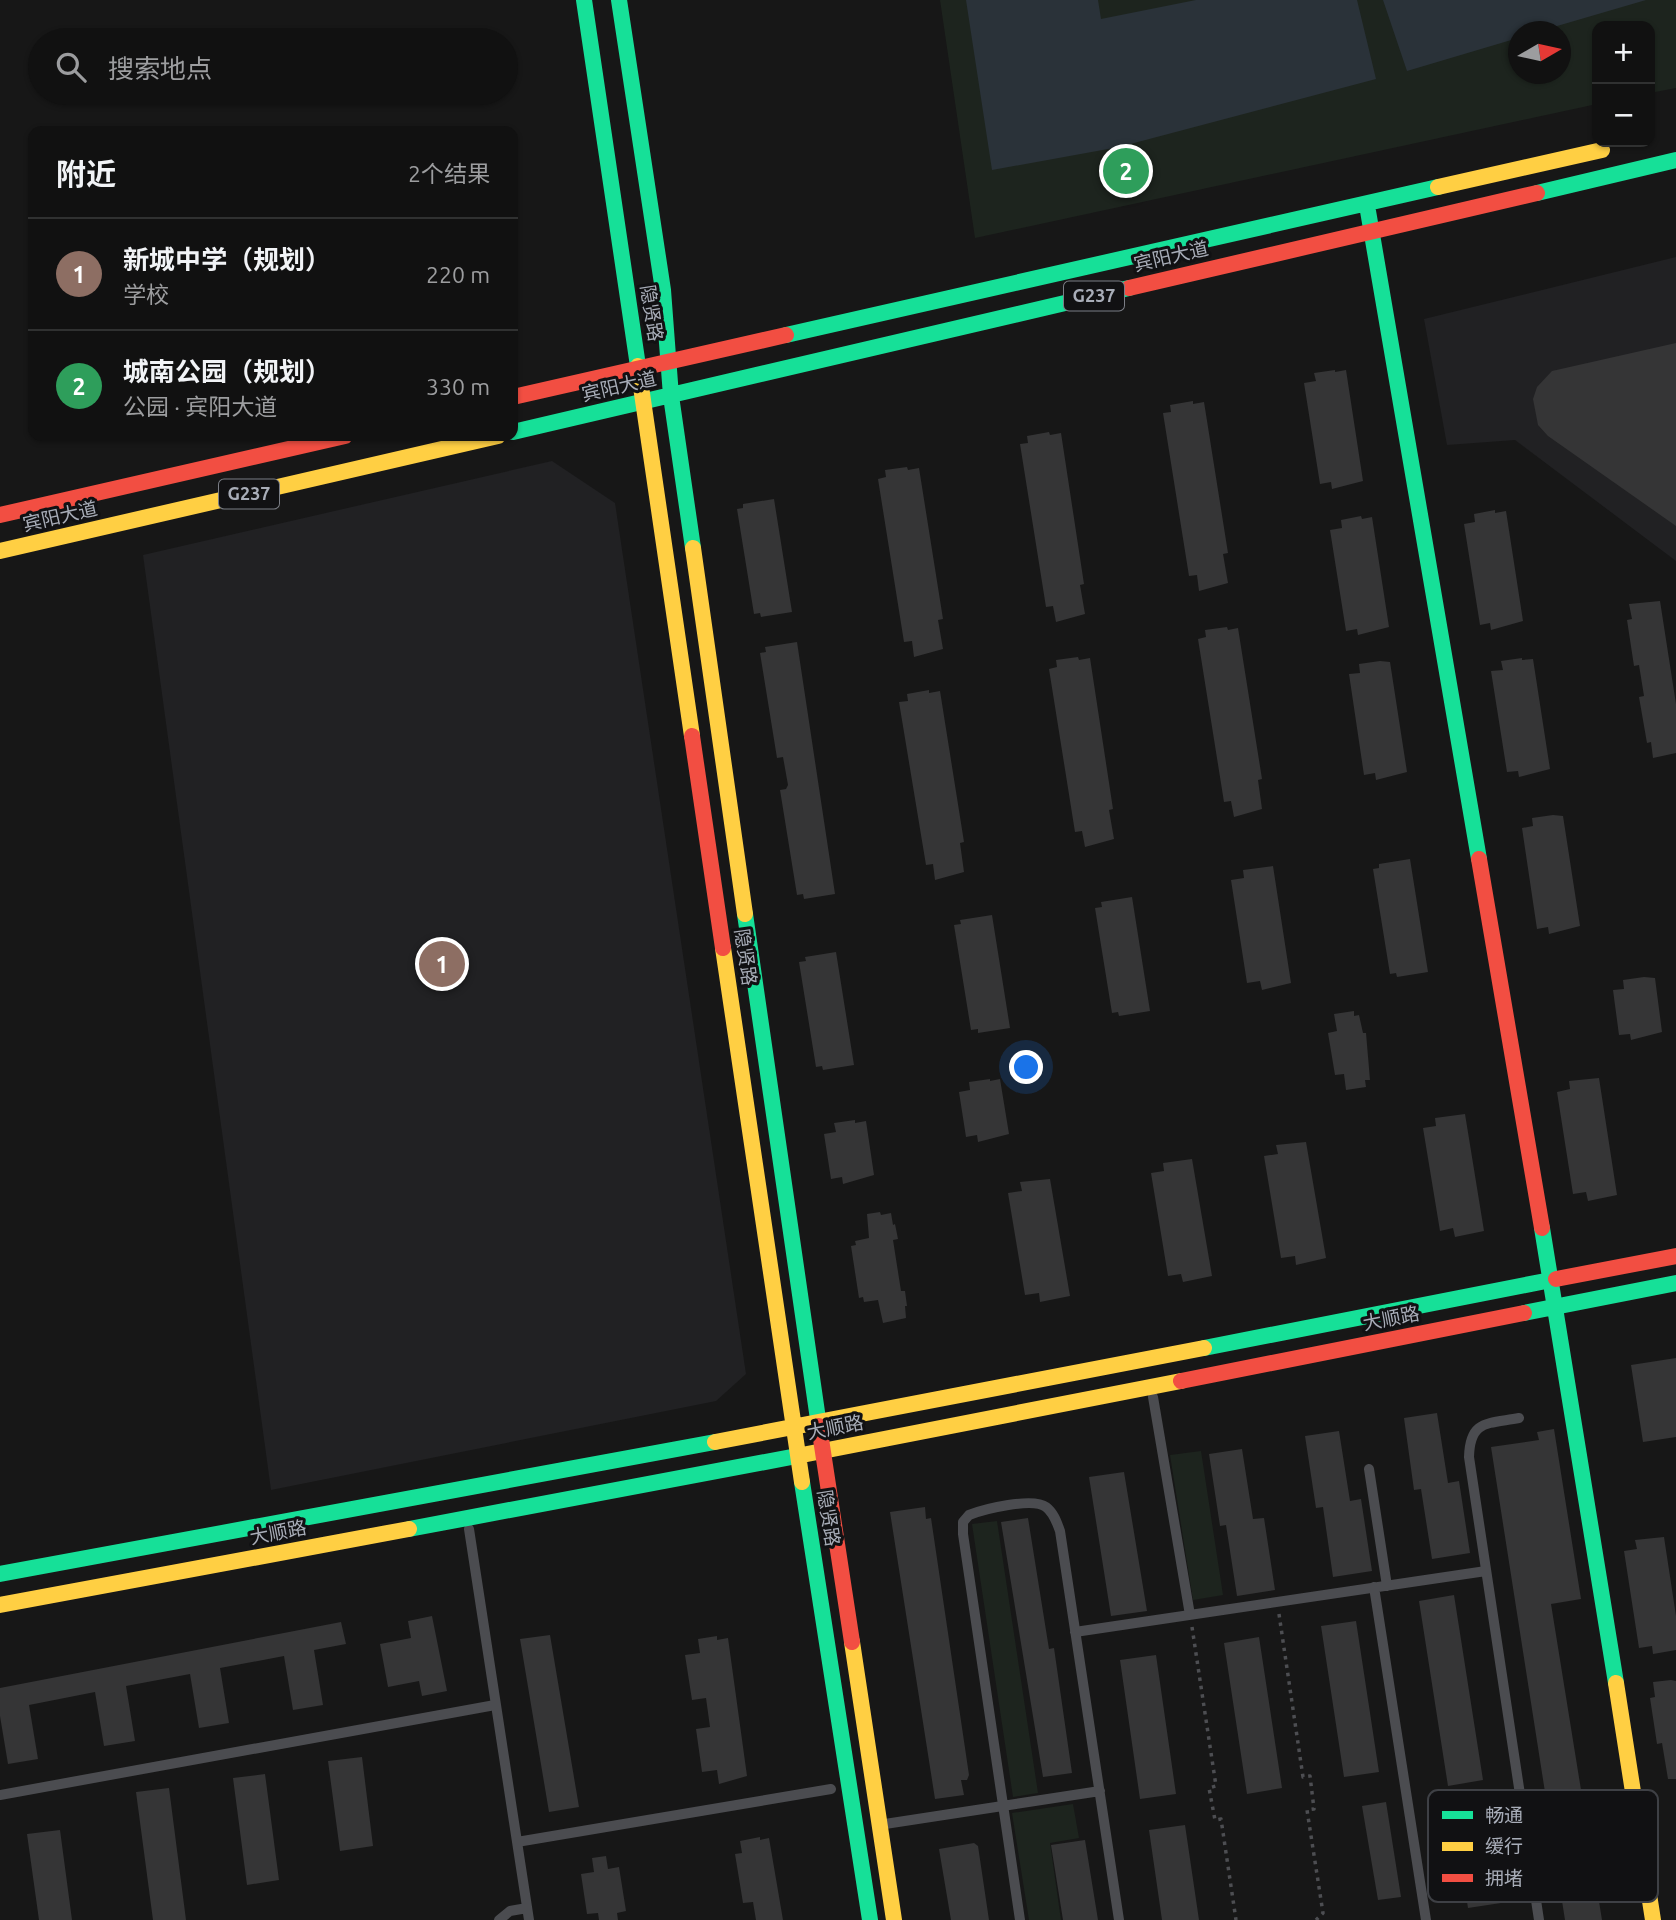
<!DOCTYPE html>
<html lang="zh">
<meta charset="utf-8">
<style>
:root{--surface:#111;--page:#1e1f1f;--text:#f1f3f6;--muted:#9c9d9f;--line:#303131;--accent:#d93025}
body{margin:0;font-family:Ubuntu,"Noto Sans SC",sans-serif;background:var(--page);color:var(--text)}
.controls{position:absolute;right:21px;top:21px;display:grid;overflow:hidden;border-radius:14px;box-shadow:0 2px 5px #0004}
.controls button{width:63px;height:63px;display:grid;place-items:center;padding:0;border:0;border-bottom:2px solid var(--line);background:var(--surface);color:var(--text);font:35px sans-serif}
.compass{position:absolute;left:1508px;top:21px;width:63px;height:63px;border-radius:50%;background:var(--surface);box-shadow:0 2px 5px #0004;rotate:81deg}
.you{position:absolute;left:1027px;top:1068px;width:24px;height:24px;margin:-18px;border:5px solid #fff;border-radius:50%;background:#1a73e8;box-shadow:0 0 0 10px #1a73e833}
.badge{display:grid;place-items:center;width:46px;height:46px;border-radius:50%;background:var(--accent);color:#fff;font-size:23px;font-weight:700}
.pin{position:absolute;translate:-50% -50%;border:4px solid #fff;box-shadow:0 2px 7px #0006}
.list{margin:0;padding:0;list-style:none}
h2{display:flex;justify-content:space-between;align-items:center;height:91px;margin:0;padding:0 28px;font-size:30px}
h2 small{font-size:23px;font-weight:400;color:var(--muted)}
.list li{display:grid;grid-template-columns:46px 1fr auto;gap:21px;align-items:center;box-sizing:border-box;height:112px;padding:0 28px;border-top:2px solid var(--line)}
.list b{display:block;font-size:26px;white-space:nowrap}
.list p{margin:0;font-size:23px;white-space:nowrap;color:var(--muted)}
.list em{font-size:23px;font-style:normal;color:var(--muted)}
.icon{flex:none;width:38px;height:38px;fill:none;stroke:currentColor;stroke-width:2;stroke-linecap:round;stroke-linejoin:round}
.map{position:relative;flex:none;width:1676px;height:1920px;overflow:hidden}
.search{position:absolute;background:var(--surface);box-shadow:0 2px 5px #0004;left:28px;top:28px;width:490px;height:77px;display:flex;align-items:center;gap:18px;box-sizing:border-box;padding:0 24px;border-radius:38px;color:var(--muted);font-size:26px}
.panel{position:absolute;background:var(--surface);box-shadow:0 2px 5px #0004;left:28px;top:126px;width:490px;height:315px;border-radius:14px}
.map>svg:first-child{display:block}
.built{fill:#212123}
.green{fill:#1d241e;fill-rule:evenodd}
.water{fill:#2a3239}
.building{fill:#353536}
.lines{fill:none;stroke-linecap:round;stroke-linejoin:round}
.path{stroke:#4d4e52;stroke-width:3.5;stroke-dasharray:3.5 5;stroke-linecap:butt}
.lane{stroke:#4b4c50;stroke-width:10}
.fast{stroke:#16e098;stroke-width:16}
.slow{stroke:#ffcf43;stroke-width:16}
.jam{stroke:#f24e42;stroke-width:16}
.labels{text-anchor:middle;stroke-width:6;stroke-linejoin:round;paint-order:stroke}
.shield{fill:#111113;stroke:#7b7e86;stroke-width:2}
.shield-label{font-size:18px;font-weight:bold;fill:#a8adb8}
.street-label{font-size:19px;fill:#a8adb8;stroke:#111113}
.key{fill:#111113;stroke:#3e4045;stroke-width:2}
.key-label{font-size:19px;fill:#a8adb8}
</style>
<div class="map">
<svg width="1676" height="1920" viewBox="0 0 1676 1920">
<rect width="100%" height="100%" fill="#171717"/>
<path class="built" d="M1676,257v304l-161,-121 -68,5 -23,-126z
M552,461l63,42 131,871 -30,27 -445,89 -128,-935z"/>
<path class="green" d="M940,0h736v88l-26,5v-67h-53v78l-622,134zM1518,32h42v42h-42z
M1201,1451l22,144 -30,5 -23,-145z
M997,1521l41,272 -25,4 -41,-273z
M1073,1804l6,34 -29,5 11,77h-32l-17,-107z"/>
<path class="water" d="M966,0h132l3,19 95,-19h161l19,79 -257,68 -127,23z
M1383,0h263l-106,31 -22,1v6l-111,33z"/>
<path class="building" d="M1676,343v183l-128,-90 -10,-11 -5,-26 4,-12 15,-16z
M1335,370v2l11,-2 17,111 -31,8 -1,-7 -11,2 -16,-101 12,-2 -2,-8z
M1193,401v3l11,-2 24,151 -5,1 5,29 -29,8 -2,-16 -8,1 -26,-163 8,-1 -1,-7z
M1049,432l1,3 11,-2 23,151 -4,1 5,29 -29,8 -3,-16 -7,1 -26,-163 8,-1 -1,-7z
M907,467l1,3 11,-2 24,151 -5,1 5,29 -29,8 -2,-16 -8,1 -26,-163 8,-2 -1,-7z
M774,499l18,113 -31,5 -1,-4 -6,1 -17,-105 6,-1v-4z
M1495,510v3l11,-2 17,110 -32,9 -1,-7 -10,2 -16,-101 11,-2 -1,-8z
M1361,516l1,3 10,-2 17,110 -31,8 -1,-6 -11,2 -16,-101 12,-2 -1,-8z
M1660,601l16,103v49l-23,5 -2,-16 -4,1 -8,-46 5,-1 -5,-31 -5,1 -7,-46 5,-1 -3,-15z
M1227,627l1,3 10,-2 24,151 -4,1 4,29 -28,8 -3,-16 -7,1 -26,-163 8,-2 -1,-7z
M797,642l38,252 -31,5 -1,-5 -6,1 -17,-105 6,-1 2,-4 -5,-28 -6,1 -17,-105 6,-1 -1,-5z
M1078,657l1,3 11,-2 23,151 -4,1 5,29 -29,8 -3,-16 -7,1 -26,-163 8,-2 -1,-7z
M1522,658v2l11,-1 17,110 -31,8 -1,-6 -11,1 -16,-101 12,-1 -2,-9z
M1380,661l10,1 17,110 -31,8 -1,-7 -11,2 -15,-101 11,-1 -1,-9z
M929,690v3l11,-2 24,151 -4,1 4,29 -29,8 -2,-16 -7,1 -27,-163 9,-1 -1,-7z
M1553,815l10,1 17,110 -31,8 -1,-7 -11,2 -15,-101 11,-2 -1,-8z
M1410,859l18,113 -31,5 -1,-4 -6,1 -17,-105 6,-1v-4z
M1273,866l18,117 -29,7 -2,-9 -13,2 -16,-103 13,-2 -1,-8z
M1132,897l18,114 -31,5 -1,-4 -6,1 -17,-105 7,-1 -1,-5z
M992,915l18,113 -32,5v-4l-7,1 -17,-105 7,-1 -1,-4z
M836,952l18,113 -31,5 -1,-4 -6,1 -17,-105 7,-1 -1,-4z
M1644,977l11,1 7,54 -31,8 -1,-6 -11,1 -6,-45 11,-1 -1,-9z
M1354,1011v5l5,-1 4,18h3l4,47h-5l1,7 -20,3 -2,-16 -9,1 -7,-42 9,-2 -3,-17z
M1599,1078l18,117 -29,6 -2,-9 -13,2 -16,-102 13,-3 -1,-8z
M990,1079v2l10,-2 9,55 -31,8 -1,-7 -11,2 -7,-45 11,-2 -1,-8z
M1465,1114l19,117 -29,6 -2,-9 -13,3 -17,-103 13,-2 -1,-8z
M855,1120v3l11,-2 8,54 -31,9 -1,-7 -11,2 -7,-45 12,-2 -2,-9z
M1306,1142l20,116 -30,7 -1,-9 -14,2 -17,-102 14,-2 -2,-9z
M1192,1159l20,117 -29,6 -2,-8 -13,2 -17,-103 13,-2 -1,-8z
M1050,1179l20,117 -30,6 -1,-9 -14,2 -17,-102 14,-2 -2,-9z
M880,1212l1,3 10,-2 2,12 2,-1 3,15 -5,1 8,51h4l2,15h-2l1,12 -23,5 -5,-23 -14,2 -1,-5 -4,1 -8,-52 5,-1 -1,-4 14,-3 -2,-24z
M1676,1358v79l-33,5 -12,-77z
M1437,1413l11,70 11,-2 11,72 -38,6 -11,-70 -7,1 -10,-72z
M1554,1429l27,170 -30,5 51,316h-37l-74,-473 48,-7 -2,-8z
M1339,1431l11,70 11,-2 11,72 -39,6 -10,-70 -7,1 -11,-72z
M1242,1449l11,70 11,-1 11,72 -38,6 -11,-71 -6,1 -11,-72z
M1124,1472l23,139 -36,5 -22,-139z
M925,1507l1,12 5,-1 38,257 -2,5h-6l3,15 -29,4 -45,-287z
M1028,1518l21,131 5,-1 18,125 -29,4 -42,-255z
M1664,1537l12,79v34l-23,4 -1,-8 -13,2 -15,-97 13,-2 -2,-9z
M1454,1595l29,185 -35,6 -29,-185z
M432,1616l15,75 -25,5 -3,-15 -31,6 -8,-43 31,-6 -3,-17z
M1356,1621l23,151 -35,5 -23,-151z
M341,1622l5,22 -32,6 9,55 -30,5 -9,-54 -64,12 9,55 -30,5 -9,-54 -64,12 9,55 -31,5 -9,-54 -66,13 9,54 -30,5 -8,-48v-28z
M550,1635l29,172 -30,5 -29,-173z
M717,1636v4l11,-2 19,138 -28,8 -2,-14 -15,2 -6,-43 14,-2 -4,-29 -14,2 -7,-45 15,-2 -2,-14z
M1259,1637l23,151 -35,6 -23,-151z
M1156,1655l20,139 -36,5 -20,-139z
M1671,1680l5,1v98h-8l-6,-36 -5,1 -7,-46 5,-1 -2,-15z
M362,1757l11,89 -33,5 -12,-90z
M265,1774l14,106 -32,5 -14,-107z
M169,1788l17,132h-33l-17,-128z
M1386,1802l15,95 -23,3 -16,-94z
M1486,1808l15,95 -33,5 -15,-95z
M1185,1825l14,95h-37l-13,-90z
M60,1830l12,90h-33l-12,-86z
M760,1837v3l9,-2 14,82h-27l-3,-18 -10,1 -8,-49 7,-1 -2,-12z
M1085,1840l13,80h-35l-12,-75z
M974,1843l4,3 11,74h-38l-12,-71z
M606,1856l2,13 11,-2 7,44 -9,2 1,7h-19l-1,-7 -11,1 -6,-40 13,-2 -2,-14z"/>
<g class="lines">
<path class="path" d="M1279,1614l24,163 7,-1 4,33 -7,1 16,103 -7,7
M1192,1627l24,159 -7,2 6,32 6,-1 15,101"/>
<path class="lane" d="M1153,1397l37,218
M1519,1418c-32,6 -49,2 -50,39l70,463
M1369,1469l18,117
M469,1529l60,391
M1374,1587l52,333
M1075,1632l411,-61
M0,1795l495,-90
M885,1824l215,-33
M517,1842l314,-53
M499,1920l11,-9 17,-3
M1020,1920l-57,-386v-12l6,-7c15,-6 64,-18 77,-8 8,6 11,16 14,24l59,389"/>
<path class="fast" d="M584,0l54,366
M619,0l44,290 8,106 22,152
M1537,193l139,-33
M1368,211l111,648
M786,335l652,-148
M513,432l616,-144
M745,914l74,512
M1542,1228l74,455
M1524,1313l152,-30
M1204,1348l352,-69
M802,1482l68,438
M409,1529l393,-74
M0,1574l715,-132"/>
<path class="slow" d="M1438,187l164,-37
M638,366l54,370
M693,548l52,366
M0,551l498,-115
M723,948l79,534
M715,1442l489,-94
M802,1455l379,-74
M0,1605l409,-76
M852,1642l42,278
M1616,1683l37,237"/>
<path class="jam" d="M1129,288l408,-95
M513,397l273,-62
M0,515l345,-79
M692,736l31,212
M1479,859l63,369
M1556,1279l120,-23
M1181,1381l343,-68
M819,1426l33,216"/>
</g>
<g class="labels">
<g class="shield">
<rect x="1064" y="281.5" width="60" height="29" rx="5"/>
<rect x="219" y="479.5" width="60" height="29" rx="5"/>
</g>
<g class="shield-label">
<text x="1094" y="302">G237</text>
<text x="249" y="500">G237</text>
</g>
<g class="street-label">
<text transform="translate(1171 256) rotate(-13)" y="7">宾阳大道</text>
<text transform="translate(652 313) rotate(81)" y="7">隐贤路</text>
<text transform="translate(619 386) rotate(-13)" y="7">宾阳大道</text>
<text transform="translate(60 516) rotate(-13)" y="7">宾阳大道</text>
<text transform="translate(746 957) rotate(82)" y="7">隐贤路</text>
<text transform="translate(1391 1318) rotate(-11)" y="7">大顺路</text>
<text transform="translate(835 1427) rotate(-11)" y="7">大顺路</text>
<text transform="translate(829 1518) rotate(81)" y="7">隐贤路</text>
<text transform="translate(278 1532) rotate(-11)" y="7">大顺路</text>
</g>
</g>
<rect x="1428" y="1790" width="230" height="112" rx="10" class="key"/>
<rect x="1442" y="1811" width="31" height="8" fill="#16e098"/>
<rect x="1442" y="1842" width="31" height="9" fill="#ffcf43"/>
<rect x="1442" y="1874" width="31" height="8" fill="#f24e42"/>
<g class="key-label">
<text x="1485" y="1822">畅通</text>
<text x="1485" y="1853">缓行</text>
<text x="1485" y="1885">拥堵</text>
</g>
</svg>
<div class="controls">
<button>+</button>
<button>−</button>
</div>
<svg class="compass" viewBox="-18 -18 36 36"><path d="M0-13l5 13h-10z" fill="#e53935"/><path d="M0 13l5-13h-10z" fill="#9c9d9f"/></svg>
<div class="you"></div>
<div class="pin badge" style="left:442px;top:964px;background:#8d6e63">1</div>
<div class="pin badge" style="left:1126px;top:171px;background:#2e9e5b">2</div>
<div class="search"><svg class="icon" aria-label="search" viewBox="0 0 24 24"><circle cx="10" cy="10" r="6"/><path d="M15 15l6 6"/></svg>搜索地点</div>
<section class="panel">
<h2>附近<small>2个结果</small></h2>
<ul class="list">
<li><span class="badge" style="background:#8d6e63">1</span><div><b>新城中学（规划）</b><p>学校</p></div><em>220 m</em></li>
<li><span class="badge" style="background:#2e9e5b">2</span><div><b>城南公园（规划）</b><p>公园 · 宾阳大道</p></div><em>330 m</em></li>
</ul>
</section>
</div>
